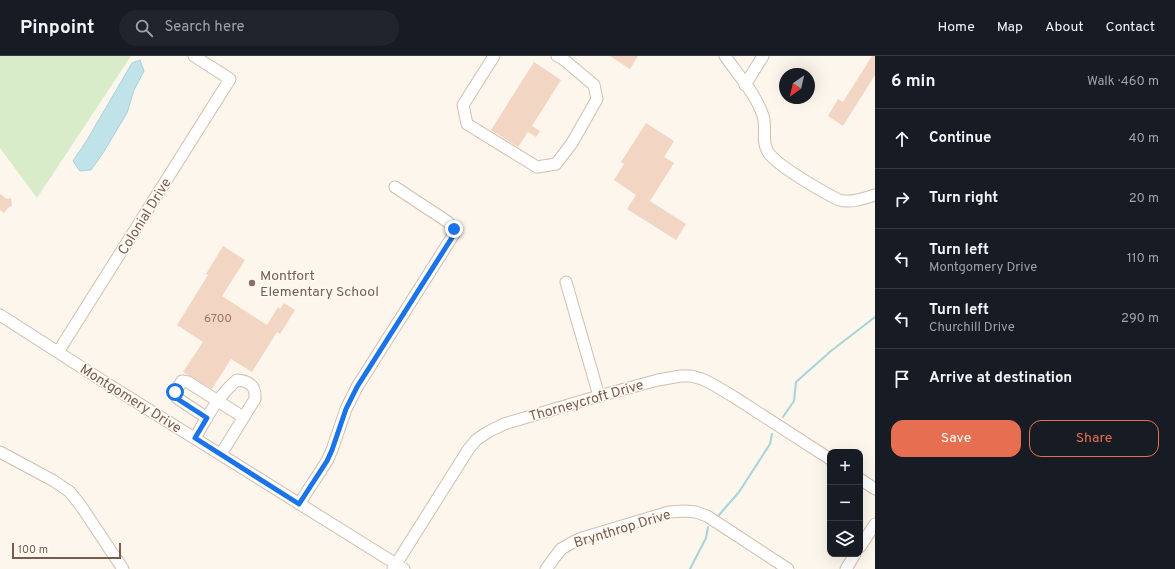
<!DOCTYPE html>
<meta charset="utf-8">
<style>
:root{--surface:#171b24;--page:#20242c;--text:#f1f3f6;--muted:#9ea1a6;--line:#363941;--accent:#e76f51}
body{margin:0;font-family:Overpass,sans-serif;background:var(--page);color:var(--text)}
.controls{position:absolute;right:12px;bottom:12px;display:grid;overflow:hidden;border-radius:8px;box-shadow:0 4px 16px #0002}
.controls button{width:36px;height:36px;display:grid;place-items:center;padding:0;border:0;border-bottom:1px solid var(--line);background:var(--surface);color:var(--text);font:20px sans-serif}
.compass{position:absolute;left:779px;top:12px;width:36px;height:36px;border-radius:50%;background:var(--surface);box-shadow:0 4px 16px #0002;rotate:214deg}
.scale{position:absolute;left:12px;bottom:10px;width:109px;box-sizing:border-box;padding-left:4px;border:2px solid #7a5c4d;border-top:0;font-size:11px;line-height:14px;white-space:nowrap;color:#7a5c4d;-webkit-text-stroke:3px #fffaf3;paint-order:stroke}
.stop{position:absolute;width:12px;height:12px;margin:-9px;border:3px solid #1a73e8;border-radius:50%;background:#fff}
.stop.end{background:#1a73e8;border-color:#fff;box-shadow:0 1px 4px #0008}
.list{margin:0;padding:0;list-style:none}
h2{display:flex;justify-content:space-between;align-items:center;height:52px;margin:0;padding:0 16px;font-size:17px}
h2 small{font-size:13px;font-weight:400;color:var(--muted)}
.list li{display:grid;grid-template-columns:26px 1fr auto;gap:12px;align-items:center;box-sizing:border-box;height:60px;padding:0 16px;border-top:1px solid var(--line)}
.list b{display:block;font-size:15px;white-space:nowrap}
.list p{margin:0;font-size:13px;white-space:nowrap;color:var(--muted)}
.list em{font-size:13px;font-style:normal;color:var(--muted)}
.actions{display:flex;gap:8px;padding:12px 16px}
.actions a{flex:1;padding:9px 0;border:1px solid var(--accent);border-radius:12px;text-align:center;font-size:14px;color:var(--accent)}
.actions .main{background:var(--accent);color:#fff}
.icon{flex:none;width:22px;height:22px;fill:none;stroke:currentColor;stroke-width:2;stroke-linecap:round;stroke-linejoin:round}
.map{position:relative;flex:none;width:875px;height:513px;overflow:hidden}
header{display:flex;align-items:center;gap:24px;box-sizing:border-box;height:56px;padding:0 20px;background:var(--surface);border-bottom:1px solid var(--line)}
header strong{font-size:19px}
nav{display:flex;gap:22px;margin-inline-start:auto;font-size:14px}
.search{width:280px;height:36px;background:var(--page);display:flex;align-items:center;gap:10px;box-sizing:border-box;padding:0 14px;border-radius:22px;color:var(--muted);font-size:15px}
main{display:flex}
aside{flex:1;background:var(--surface)}
.map>svg:first-child{display:block}
.green{fill:#d8ecc9}
.water{fill:#bfe3e8;stroke:#a5d3da}
.lines{fill:none;stroke-linecap:round;stroke-linejoin:round}
.stream{stroke:#a5d3da;stroke-width:2}
.building{fill:#f3d5c3}
.minor-casing{stroke:#d1beb0;stroke-width:13}
.minor{stroke:#fff;stroke-width:11}
.route{stroke:#1a73e8;stroke-width:5}
.education-dot{fill:#8d6e63;stroke:#fffaf3;stroke-width:1.5}
.labels{text-anchor:middle;stroke-width:3;stroke-linejoin:round;paint-order:stroke}
.number-label{font-size:12px;fill:#987a6a}
.street-label{font-size:14px;fill:#7a5c4d;stroke:#fffaf3}
.education-label{font-size:14px;fill:#785e54;stroke:#fffaf3;text-anchor:start}
</style>
<header>
<strong>Pinpoint</strong>
<div class="search"><svg class="icon" aria-label="search" viewBox="0 0 24 24"><circle cx="10" cy="10" r="6"/><path d="M15 15l6 6"/></svg>Search here</div>
<nav><a>Home</a><a>Map</a><a>About</a><a>Contact</a></nav>
</header>
<main>
<div class="map">
<svg width="875" height="513" viewBox="0 0 875 513">
<rect width="100%" height="100%" fill="#fdf6ec"/>
<path class="green" d="M0,0h131l-94,142 -37,-50z"/>
<path class="water" d="M140,4l4,11 -10,19 -7,23 -24,40 -12,17 -11,1 -7,-10 14,-21 45,-77z"/>
<g class="lines">
<path class="stream" d="M783,361l11,-16 2,-19 35,-31 44,-34
M719,459l20,-23 31,-48 2,-10
M690,513l16,-31 2,-11"/>
</g>
<path class="building" d="M610,0h28l-8,13z
M872,0h3v19l-32,51 -15,-10 10,-17 5,3z
M534,6l27,18 -29,46 8,5 -4,6 -8,-5 -10,15 -27,-17z
M646,67l28,18 -10,16 10,6 -24,38 36,23 -10,16 -49,-31 9,-14 -22,-15 10,-16 -3,-2z
M0,138l7,5 4,-1 1,8 -3,1 -5,6 -4,-3z
M223,190l22,14 -23,36 45,29 11,-18 2,2 4,-6 11,7 -15,24 -3,-2 -25,40 -21,-13 -19,30 -29,-17 20,-30 -26,-17 31,-50 -2,-1z"/>
<g class="lines">
<g class="minor-casing">
<path id="minor" d="M494,0l-31,49 4,19 70,43 19,-3 16,-21 25,-44 -3,-14 -31,-26 -6,-3
M725,0c13,19 31,38 38,60 4,11 -2,25 5,36 9,14 55,40 71,48 13,3 23,-1 36,-5
M745,29l18,-29
M566,226l33,114
M0,259l106,68 298,186
M58,296l172,-273 -36,-23
M207,362l-30,-20 -2,-6 7,-11 6,1 55,35
M195,382c12,-21 23,-42 42,-58 12,1 19,5 18,19l-34,55
M0,396l54,29 16,11 11,14 42,63
M860,423l15,10
M299,448l28,-43 5,-11 14,-41 11,-22 97,-153v-5l-6,-7 -53,-35
M860,491l15,-23
M393,513l75,-119 8,-10 12,-8 16,-8 95,-28 59,-16 23,-4h10l11,3 12,6 20,12 96,62
M546,513l15,-20 14,-8 7,-3 87,-26 16,-1 11,1 11,4 81,53
M846,513l9,-15"/>
</g>
<use href="#minor" class="minor"/>
</g>
<g class="lines">
<path class="route" d="M175,336l1,6 31,20 -12,20 104,66 28,-43 5,-11 14,-41 11,-22 96,-151 1,-7"/>
</g>
<circle class="education-dot" cx="252" cy="227" r="4"/>
<g class="labels">
<g class="number-label">
<text x="218" y="266">6700</text>
</g>
<g class="street-label">
<text transform="translate(144 160) rotate(-58)" y="5">Colonial Drive</text>
<text transform="translate(131 342) rotate(32)" y="5">Montgomery Drive</text>
<text transform="translate(586 344) rotate(-16)" y="5">Thorneycroft Drive</text>
<text transform="translate(622 472) rotate(-17)" y="5">Brynthrop Drive</text>
</g>
<g class="education-label">
<text x="260" y="224">Montfort<tspan x="260" dy="16">Elementary School</tspan></text>
</g>
</g>
</svg>
<div class="controls">
<button>+</button>
<button>−</button>
<button><svg class="icon" aria-label="layers" viewBox="0 0 24 24"><path d="M12 4l9 5-9 5-9-5zM3 14l9 5 9-5"/></svg></button>
</div>
<svg class="compass" viewBox="-18 -18 36 36"><path d="M0-13l5 13h-10z" fill="#e53935"/><path d="M0 13l5-13h-10z" fill="#9ea1a6"/></svg>
<div class="scale">100 m</div>
<div class="stop" style="left:175px;top:336px"></div>
<div class="stop end" style="left:454px;top:173px"></div>
</div>
<aside>
<h2>6 min<small>Walk · 460 m</small></h2>
<ul class="list">
<li><svg class="icon" aria-label="ahead" viewBox="0 0 24 24"><path d="M12 20V5M6 11l6-6 6 6"/></svg><div><b>Continue</b></div><em>40 m</em></li>
<li><svg class="icon" aria-label="right" viewBox="0 0 24 24"><path d="M7 20v-9h11M14 6l5 5-5 5"/></svg><div><b>Turn right</b></div><em>20 m</em></li>
<li><svg class="icon" aria-label="left" viewBox="0 0 24 24"><path d="M17 20v-9H6M10 6l-5 5 5 5"/></svg><div><b>Turn left</b><p>Montgomery Drive</p></div><em>110 m</em></li>
<li><svg class="icon" aria-label="left" viewBox="0 0 24 24"><path d="M17 20v-9H6M10 6l-5 5 5 5"/></svg><div><b>Turn left</b><p>Churchill Drive</p></div><em>290 m</em></li>
<li><svg class="icon" aria-label="arrive" viewBox="0 0 24 24"><path d="M6 21V4h12l-3 4 3 4H6"/></svg><div><b>Arrive at destination</b></div></li>
</ul>
<div class="actions"><a class="main">Save</a><a>Share</a></div>
</aside>
</main>
